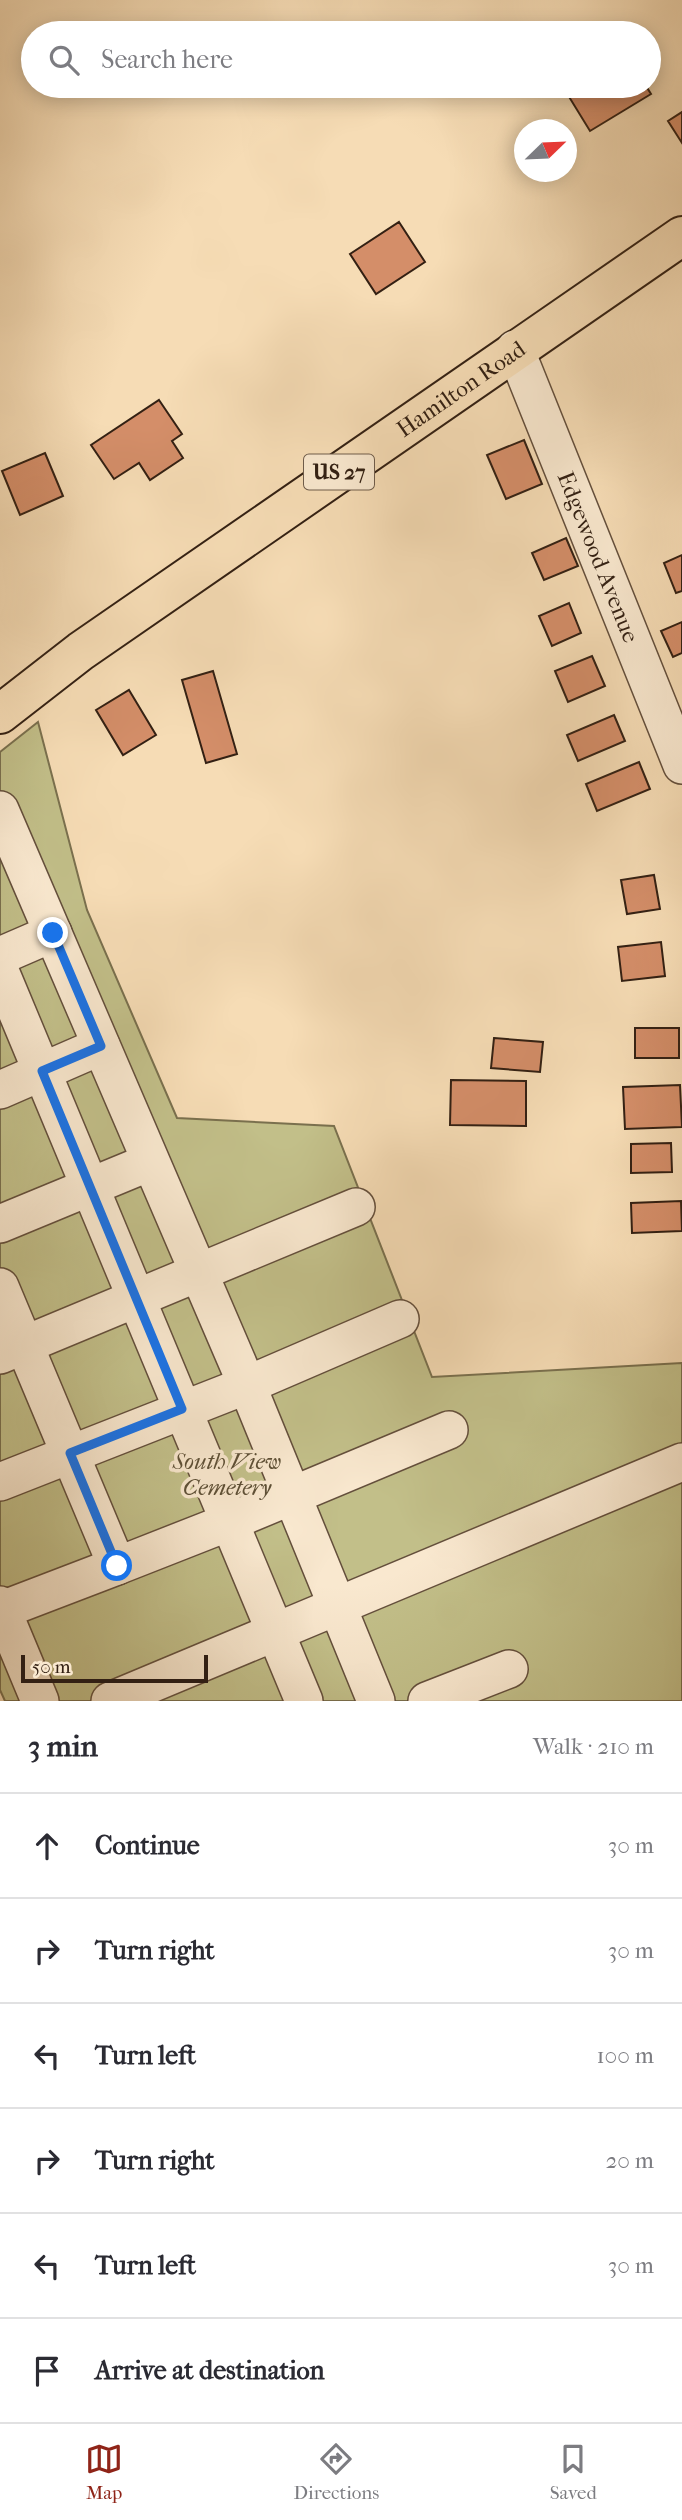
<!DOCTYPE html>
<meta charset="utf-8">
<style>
:root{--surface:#fff;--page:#f7f7f7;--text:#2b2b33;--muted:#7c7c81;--line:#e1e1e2;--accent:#8f2418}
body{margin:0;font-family:"IM FELL French Canon",serif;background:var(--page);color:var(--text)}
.compass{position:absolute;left:514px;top:119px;width:63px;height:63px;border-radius:50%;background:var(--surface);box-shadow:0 4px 18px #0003;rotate:67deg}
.scale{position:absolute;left:21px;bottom:18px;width:187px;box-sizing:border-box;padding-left:7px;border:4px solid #332013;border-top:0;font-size:19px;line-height:24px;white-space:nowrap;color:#332013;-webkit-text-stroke:5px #f9e8cf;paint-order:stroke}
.stop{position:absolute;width:21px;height:21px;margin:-16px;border:5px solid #1a73e8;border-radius:50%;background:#fff}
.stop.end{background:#1a73e8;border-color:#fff;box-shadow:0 2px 7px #0008}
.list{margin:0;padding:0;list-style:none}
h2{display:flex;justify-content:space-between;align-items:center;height:91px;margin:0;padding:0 28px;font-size:30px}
h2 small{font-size:23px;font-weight:400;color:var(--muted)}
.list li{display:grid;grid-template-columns:46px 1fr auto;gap:21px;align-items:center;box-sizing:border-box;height:105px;padding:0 28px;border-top:2px solid var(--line)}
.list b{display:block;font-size:26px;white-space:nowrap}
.list em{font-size:23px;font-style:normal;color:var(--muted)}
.icon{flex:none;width:38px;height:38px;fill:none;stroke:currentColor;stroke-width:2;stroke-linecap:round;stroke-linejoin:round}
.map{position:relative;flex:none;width:682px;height:1701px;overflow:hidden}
.search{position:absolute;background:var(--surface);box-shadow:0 4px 18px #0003;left:21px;right:21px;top:21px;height:77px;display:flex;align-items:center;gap:18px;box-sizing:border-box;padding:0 24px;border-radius:38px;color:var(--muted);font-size:26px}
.sheet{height:721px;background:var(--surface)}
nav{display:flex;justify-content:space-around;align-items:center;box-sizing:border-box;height:98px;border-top:2px solid var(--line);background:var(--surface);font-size:19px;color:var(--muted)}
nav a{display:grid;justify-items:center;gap:4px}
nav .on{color:var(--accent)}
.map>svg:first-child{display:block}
.green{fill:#c2bf89;stroke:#7a704e;stroke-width:2}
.building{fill:#d48e69;stroke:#332013;stroke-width:2}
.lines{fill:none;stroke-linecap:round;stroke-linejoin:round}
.minor-casing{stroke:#644f3c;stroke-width:40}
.highway-casing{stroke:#332013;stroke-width:42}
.minor{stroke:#f9e8cf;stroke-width:37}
.highway{stroke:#f6dcb5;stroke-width:38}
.route{stroke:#1a73e8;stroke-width:9}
.labels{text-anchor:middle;stroke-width:7;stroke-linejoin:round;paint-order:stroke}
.shield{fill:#f9e8cf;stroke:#6e5c4b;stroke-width:2}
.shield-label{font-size:21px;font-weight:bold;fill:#332013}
.street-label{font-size:23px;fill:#332013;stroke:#f9e8cf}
.park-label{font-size:23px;font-style:italic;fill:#5e5036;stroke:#f9e8cf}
</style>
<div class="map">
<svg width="682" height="1701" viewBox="0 0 682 1701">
<rect width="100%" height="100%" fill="#f6dcb5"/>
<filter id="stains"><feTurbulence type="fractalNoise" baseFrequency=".00286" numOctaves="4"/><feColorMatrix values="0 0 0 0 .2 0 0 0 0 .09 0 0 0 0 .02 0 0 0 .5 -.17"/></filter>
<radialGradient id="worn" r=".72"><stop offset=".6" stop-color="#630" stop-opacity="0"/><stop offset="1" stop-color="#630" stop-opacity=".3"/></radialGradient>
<path class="green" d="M38,722l49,188 90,208 157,8 98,251 250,-14v338h-677l-5,-11v-938z"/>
<path class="building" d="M565,86h81l5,8 -61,37 -27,-44z
M682,112v31l-14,-22z
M399,222l26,40 -49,32 -26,-40z
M159,400l23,34 -10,7 11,17 -33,22 -11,-17 -25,16 -23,-34z
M524,440l18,44 -36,15 -19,-44z
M45,453l18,43 -43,19 -18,-44z
M566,538l12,28 -34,14 -12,-27z
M682,555v36l-6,2 -12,-30z
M569,603l12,30 -29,13 -13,-30z
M682,622v31l-9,4 -12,-26z
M592,656l13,30 -37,16 -13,-31z
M213,671l24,83 -31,9 -24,-83z
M129,690l27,45 -33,20 -27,-45z
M614,715l11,26 -47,20 -11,-26z
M639,762l11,27 -53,22 -11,-27z
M654,875l6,34 -33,5 -6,-34z
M661,942l4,34 -43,5 -4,-34z
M635,1028h44v30h-44z
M494,1038l49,4 -3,30 -49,-4z
M451,1080l75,1v45l-76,-1z
M680,1085l2,42 -57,2 -2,-42z
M671,1143l1,29 -41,1v-29z
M681,1201l1,30 -50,2 -1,-30z"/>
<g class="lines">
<g class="minor-casing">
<g id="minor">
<path id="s1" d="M515,349l167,416"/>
<path d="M0,810l247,575 129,316"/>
<path d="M0,956l53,-23"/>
<path d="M0,971l304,730"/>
<path d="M0,1090l101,-44"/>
<path d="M0,1224l150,-62"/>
<path d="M0,1287l117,279 112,-44 220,-92"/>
<path d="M0,1355l356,-148"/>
<path d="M0,1482l247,-97 153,-66"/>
<path d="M0,1605l40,96"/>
<path d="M2,1610l115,-44"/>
<path d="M110,1701l572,-239"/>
<path d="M427,1701l82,-32"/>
</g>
</g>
<g class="highway-casing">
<g id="highway">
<path id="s2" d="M0,714l81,-63 601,-415"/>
</g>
</g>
<use href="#minor" class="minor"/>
<use href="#highway" class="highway"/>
</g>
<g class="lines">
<path class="route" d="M53,933l48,113 -59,25 140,338 -112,44 47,113"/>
</g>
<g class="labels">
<rect class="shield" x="304" y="454.5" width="70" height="35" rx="5"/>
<g class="shield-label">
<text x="339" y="479">US 27</text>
</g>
<g class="street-label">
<text dy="8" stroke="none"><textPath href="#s2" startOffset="564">Hamilton Road</textPath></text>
<text dy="8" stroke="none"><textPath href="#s1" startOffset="224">Edgewood Avenue</textPath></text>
</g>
<g class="park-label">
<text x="227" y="1469">South View<tspan x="227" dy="26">Cemetery</tspan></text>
</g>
</g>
<rect width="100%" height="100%" filter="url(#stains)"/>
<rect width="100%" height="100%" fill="url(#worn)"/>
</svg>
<svg class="compass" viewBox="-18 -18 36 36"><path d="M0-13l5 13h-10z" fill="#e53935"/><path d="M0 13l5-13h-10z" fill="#7c7c81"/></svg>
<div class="scale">50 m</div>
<div class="stop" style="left:117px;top:1566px"></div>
<div class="stop end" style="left:53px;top:933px"></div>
<div class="search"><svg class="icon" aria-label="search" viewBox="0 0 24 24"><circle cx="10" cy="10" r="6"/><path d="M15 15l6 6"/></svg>Search here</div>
</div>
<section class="sheet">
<h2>3 min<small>Walk · 210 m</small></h2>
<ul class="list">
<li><svg class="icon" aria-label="ahead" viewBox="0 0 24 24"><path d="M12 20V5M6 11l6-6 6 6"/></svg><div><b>Continue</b></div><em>30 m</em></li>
<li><svg class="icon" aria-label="right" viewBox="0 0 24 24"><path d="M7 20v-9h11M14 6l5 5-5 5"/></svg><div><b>Turn right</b></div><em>30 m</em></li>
<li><svg class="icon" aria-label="left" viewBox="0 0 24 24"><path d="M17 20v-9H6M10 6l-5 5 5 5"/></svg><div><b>Turn left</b></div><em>100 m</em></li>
<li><svg class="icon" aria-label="right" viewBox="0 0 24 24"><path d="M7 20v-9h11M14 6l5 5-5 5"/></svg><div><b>Turn right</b></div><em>20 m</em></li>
<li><svg class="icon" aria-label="left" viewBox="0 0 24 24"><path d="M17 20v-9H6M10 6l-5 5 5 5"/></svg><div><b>Turn left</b></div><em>30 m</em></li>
<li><svg class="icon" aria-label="arrive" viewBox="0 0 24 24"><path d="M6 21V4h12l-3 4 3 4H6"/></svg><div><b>Arrive at destination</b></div></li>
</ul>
</section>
<nav>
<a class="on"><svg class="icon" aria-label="map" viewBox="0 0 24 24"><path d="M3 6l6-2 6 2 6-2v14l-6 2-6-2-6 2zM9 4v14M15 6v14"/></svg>Map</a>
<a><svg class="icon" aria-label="directions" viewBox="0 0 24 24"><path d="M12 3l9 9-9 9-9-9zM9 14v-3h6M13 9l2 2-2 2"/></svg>Directions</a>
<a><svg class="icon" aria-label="saved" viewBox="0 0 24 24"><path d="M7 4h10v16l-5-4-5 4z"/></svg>Saved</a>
</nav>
